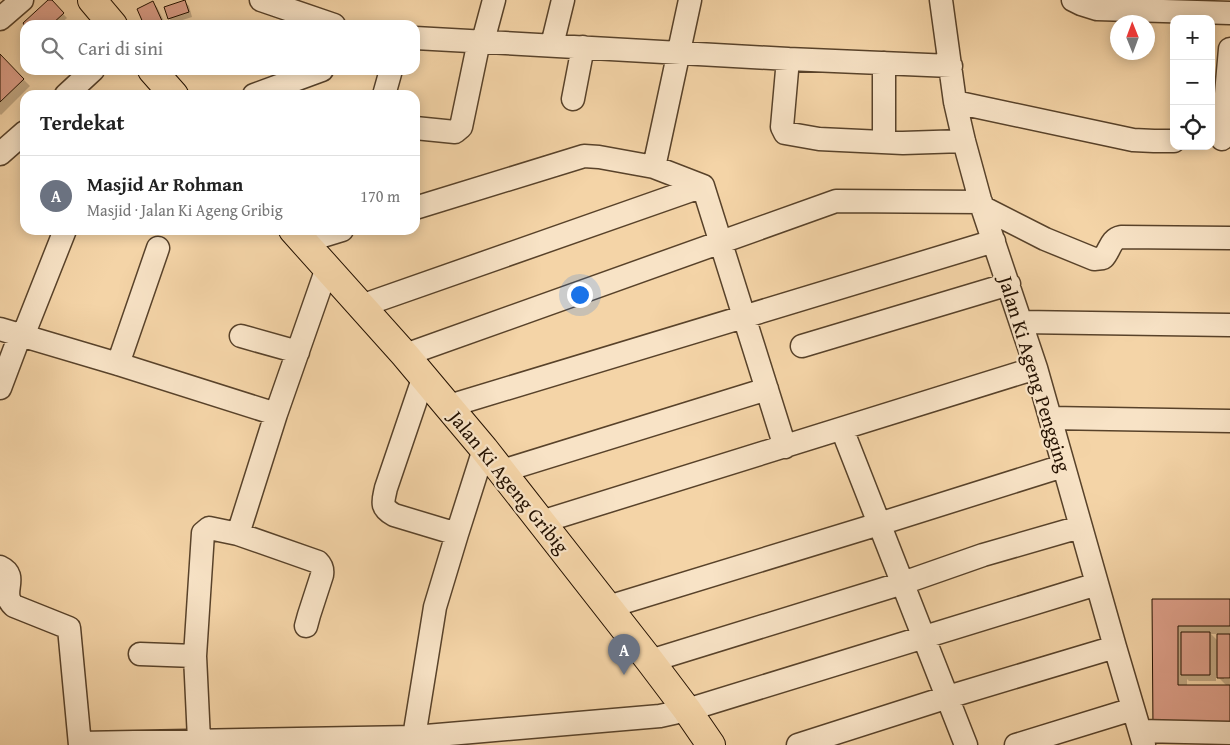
<!DOCTYPE html>
<html lang="id">
<meta charset="utf-8">
<style>
:root{--surface:#fff;--page:#f6f6f6;--text:#222;--muted:#767676;--line:#e0e0e0;--accent:#8f2418}
body{margin:0;font-family:"Gentium Book Plus",serif;background:var(--page);color:var(--text)}
.controls{position:absolute;right:15px;top:15px;display:grid;overflow:hidden;border-radius:10px;box-shadow:0 2px 12px #0003}
.controls button{width:45px;height:45px;display:grid;place-items:center;padding:0;border:0;border-bottom:1px solid var(--line);background:var(--surface);color:var(--text);font:25px sans-serif}
.compass{position:absolute;left:1110px;top:15px;width:45px;height:45px;border-radius:50%;background:var(--surface);box-shadow:0 2px 12px #0003;rotate:359deg}
.you{position:absolute;left:579px;top:294px;width:18px;height:18px;margin:-12px;border:4px solid #fff;border-radius:50%;background:#1a73e8;box-shadow:0 0 0 8px #1a73e833}
.badge{display:grid;place-items:center;width:32px;height:32px;border-radius:50%;background:var(--accent);color:#fff;font-size:16px;font-weight:700}
.pin{position:absolute;translate:-50% -41px;filter:drop-shadow(0 1px 2px #0008)}
.pin::after{content:'';position:absolute;top:26px;width:18px;height:15px;background:inherit;clip-path:polygon(0 0,100% 0,50% 100%)}
.list{margin:0;padding:0;list-style:none}
h2{display:flex;justify-content:space-between;align-items:center;height:65px;margin:0;padding:0 20px;font-size:21px}
h2 small{font-size:16px;font-weight:400;color:var(--muted)}
.list li{display:grid;grid-template-columns:32px 1fr auto;gap:15px;align-items:center;box-sizing:border-box;height:80px;padding:0 20px;border-top:1px solid var(--line)}
.list b{display:block;font-size:19px;white-space:nowrap}
.list p{margin:0;font-size:16px;white-space:nowrap;color:var(--muted)}
.list em{font-size:16px;font-style:normal;color:var(--muted)}
.icon{flex:none;width:28px;height:28px;fill:none;stroke:currentColor;stroke-width:2;stroke-linecap:round;stroke-linejoin:round}
.map{position:relative;flex:none;width:1230px;height:745px;overflow:hidden}
.search{position:absolute;background:var(--surface);box-shadow:0 2px 12px #0003;left:20px;top:20px;width:400px;height:55px;display:flex;align-items:center;gap:12px;box-sizing:border-box;padding:0 18px;border-radius:15px;color:var(--muted);font-size:19px}
.panel{position:absolute;background:var(--surface);box-shadow:0 2px 12px #0003;left:20px;top:90px;width:400px;height:145px;border-radius:15px}
.map>svg:first-child{display:block}
.shadow{fill:#0003;fill-rule:evenodd}
.building{fill:#dd9f89;stroke:#241100}
.lines{fill:none;stroke-linecap:round;stroke-linejoin:round}
.minor-casing{stroke:#58422a;stroke-width:25}
.major-casing{stroke:#241100;stroke-width:30}
.minor{stroke:#f8e3c6;stroke-width:22}
.major{stroke:#f4d4a7;stroke-width:28}
.labels{text-anchor:middle;stroke-width:4.5;stroke-linejoin:round;paint-order:stroke}
.street-label{font-size:20px;fill:#241100;stroke:#f8e3c6}
</style>
<div class="map">
<svg width="1230" height="745" viewBox="0 0 1230 745">
<rect width="100%" height="100%" fill="#f4d4a7"/>
<filter id="stains"><feTurbulence type="fractalNoise" baseFrequency=".004" numOctaves="4"/><feColorMatrix values="0 0 0 0 .2 0 0 0 0 .09 0 0 0 0 .02 0 0 0 .5 -.17"/></filter>
<radialGradient id="worn" r=".72"><stop offset=".6" stop-color="#630" stop-opacity="0"/><stop offset="1" stop-color="#630" stop-opacity=".3"/></radialGradient>
<path class="shadow" d="M50,0l17,18 -8,7h-33z
M185,2l4,4 3,11 -19,6 -4,-5z
M153,3l4,4 9,18h-20z
M0,56l30,30 -29,29 -1,-1z
M1153,600h77v77h-6v2h6v59h-67zM1211,634h8v8zM1216,675l11,11h-40v-7l2,2h27z"/>
<path class="building" d="M48,0h4l12,13 -13,12 -26,1 -2,-3z
M185,0l4,12 -21,7 -4,-12z
M153,1l10,22 -4,2h-15l-7,-16z
M0,54l24,25 -24,23z
M1152,599h78v27h-52v59h52v44h-77z
M1181,632h29v43h-29z
M1217,634h13v44h-13z"/>
<g class="lines">
<g class="minor-casing">
<path id="minor" d="M261,0l73,25
M941,0l14,102 9,39 18,66 54,161 79,279 29,98
M1073,0l8,4 16,5 133,4
M0,19l22,-19
M415,38l373,21 163,7
M483,41l11,-41
M552,45l11,-45
M788,59l-6,68 3,6 34,6 84,4 61,-2
M884,63v78
M66,95l27,-25
M254,95l68,-25
M384,95l7,-25
M573,99l10,-52
M955,102l178,38 21,1h20
M415,128l40,4 6,-5 18,-86
M1222,139l8,-90
M0,154l25,-22
M654,167l36,-167
M703,186l82,261
M982,207l63,32 49,20 9,-1c7,-7 7,-19 18,-21l109,1
M415,208l169,-52 15,1 55,10 49,19
M303,242l39,-12
M361,306l342,-120
M1021,322l209,3
M0,329l118,35 158,50
M23,336l42,-106
M241,336l57,16
M802,346l207,-62
M405,355l431,-154 145,1
M118,364l40,-116
M424,376l-38,112c-3,14 -6,19 8,27l63,19
M0,388l20,-53
M449,406l545,-165
M1050,418l180,3
M842,429l124,316
M502,471l265,-82
M541,522l495,-154
M0,567c17,8 5,20 9,32 1,3 3,5 5,7l55,22 11,117
M608,607l271,-83 184,-58
M306,626l3,-11 13,-40c1,-6 0,-9 -4,-13l-80,-28 38,-120 51,-146
M140,654l55,2 4,84
M195,656l8,-123 6,-5 29,6
M650,661l253,-78 80,-28 97,-28
M1140,731l90,2
M80,743l334,-6 246,-21 27,-6 410,-126
M414,745v-8l21,-130 22,-73 27,-85
M798,745l150,-48 167,-50
M1016,745l117,-36"/>
</g>
<g class="major-casing">
<path id="major" d="M92,0l21,25
M152,70l22,25
M293,230l112,125 79,94 166,212 37,49 24,35"/>
</g>
<use href="#minor" class="minor"/>
<use href="#major" class="major"/>
</g>
<g class="labels">
<g class="street-label">
<text transform="translate(1035 374) rotate(73)" y="7">Jalan Ki Ageng Pengging</text>
<text transform="translate(509 482) rotate(51)" y="7">Jalan Ki Ageng Gribig</text>
</g>
</g>
<rect width="100%" height="100%" filter="url(#stains)"/>
<rect width="100%" height="100%" fill="url(#worn)"/>
</svg>
<div class="controls">
<button>+</button>
<button>−</button>
<button><svg class="icon" aria-label="locate" viewBox="0 0 24 24"><circle cx="12" cy="12" r="6"/><path d="M12 2v4M12 18v4M2 12h4M18 12h4"/></svg></button>
</div>
<svg class="compass" viewBox="-18 -18 36 36"><path d="M0-13l5 13h-10z" fill="#e53935"/><path d="M0 13l5-13h-10z" fill="#767676"/></svg>
<div class="you"></div>
<div class="pin badge" style="left:624px;top:675px;background:#6b7280">A</div>
<div class="search"><svg class="icon" aria-label="search" viewBox="0 0 24 24"><circle cx="10" cy="10" r="6"/><path d="M15 15l6 6"/></svg>Cari di sini</div>
<section class="panel">
<h2>Terdekat<small></small></h2>
<ul class="list">
<li><span class="badge" style="background:#6b7280">A</span><div><b>Masjid Ar Rohman</b><p>Masjid · Jalan Ki Ageng Gribig</p></div><em>170 m</em></li>
</ul>
</section>
</div>
